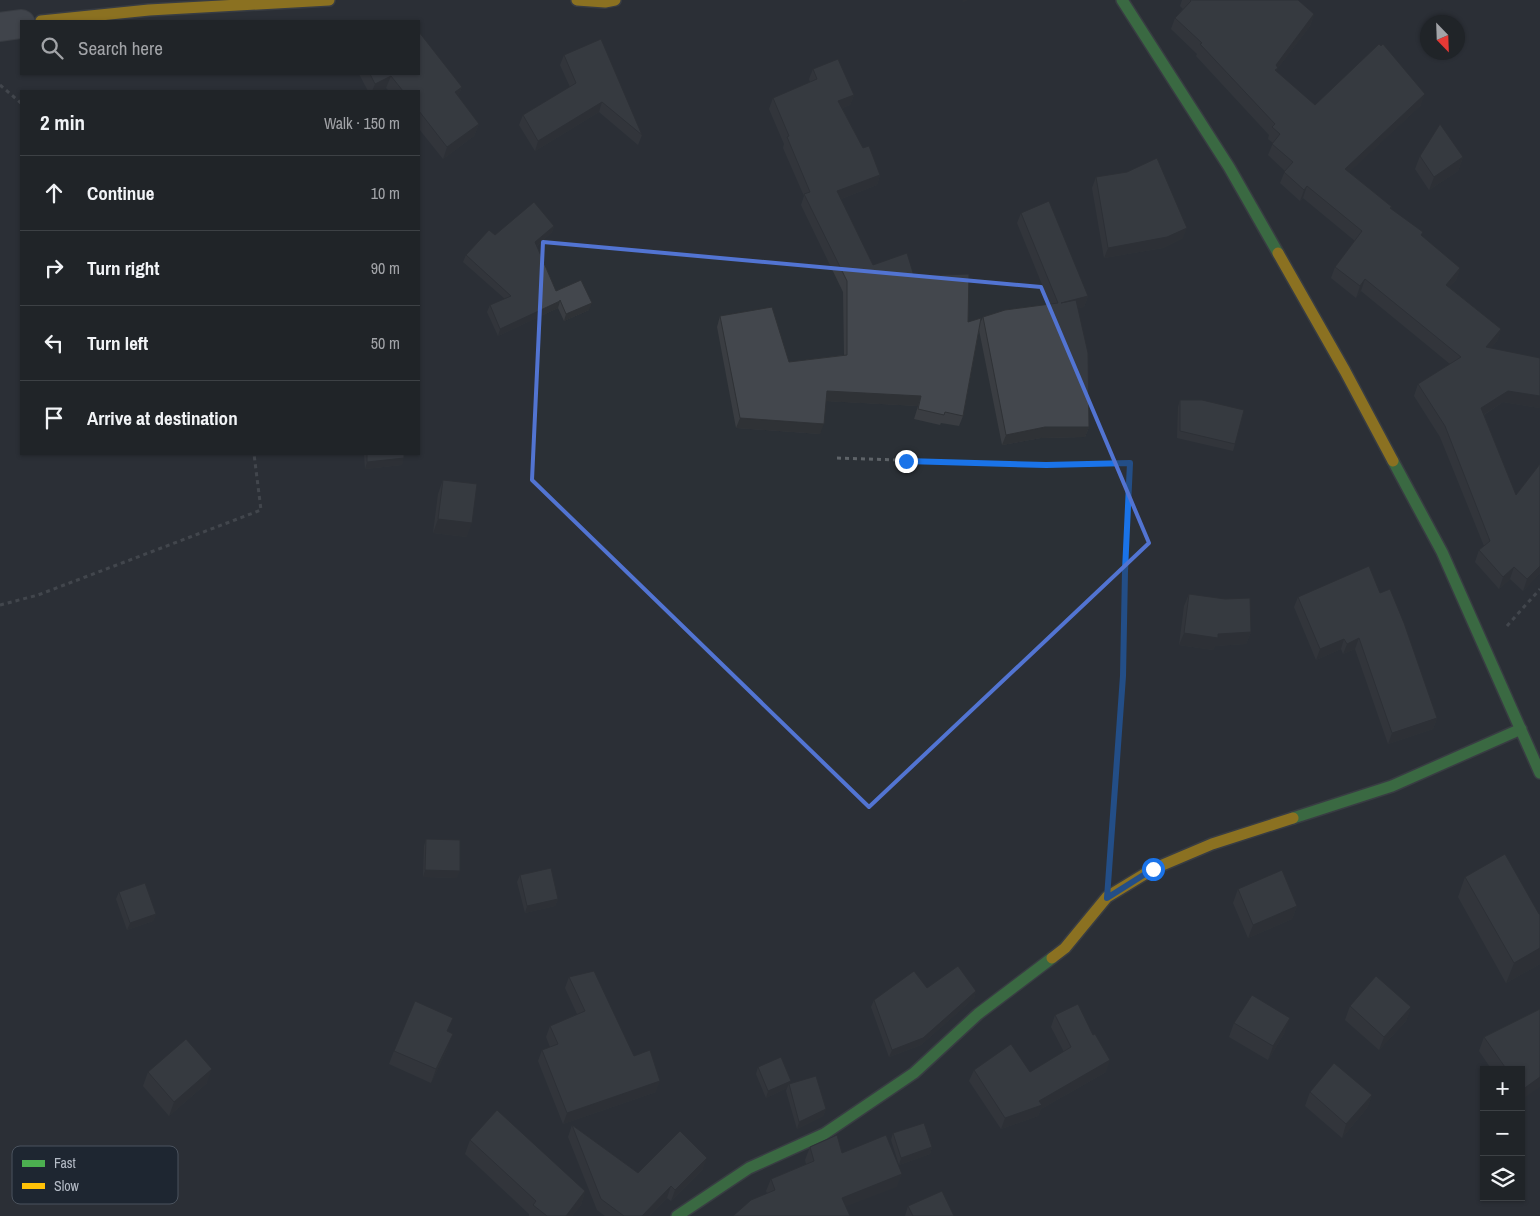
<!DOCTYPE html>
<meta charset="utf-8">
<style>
:root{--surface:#202428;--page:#2d3034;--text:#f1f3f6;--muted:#a2a4a8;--line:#3d4145}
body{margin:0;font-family:"Archivo Narrow",sans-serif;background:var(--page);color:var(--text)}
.controls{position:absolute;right:15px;bottom:15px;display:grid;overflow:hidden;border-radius:0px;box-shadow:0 1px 4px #0004}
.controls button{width:45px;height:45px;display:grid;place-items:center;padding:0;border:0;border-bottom:1px solid var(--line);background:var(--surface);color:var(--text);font:25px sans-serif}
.compass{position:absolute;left:1420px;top:15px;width:45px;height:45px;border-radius:50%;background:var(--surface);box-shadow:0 1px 4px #0004;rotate:157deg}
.stop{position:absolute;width:15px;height:15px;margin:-11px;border:4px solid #1a73e8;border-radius:50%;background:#fff}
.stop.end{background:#1a73e8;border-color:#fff;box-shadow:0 1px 5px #0008}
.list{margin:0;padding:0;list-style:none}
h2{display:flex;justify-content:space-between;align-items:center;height:65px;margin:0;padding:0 20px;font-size:21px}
h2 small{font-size:16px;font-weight:400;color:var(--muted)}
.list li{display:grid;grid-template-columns:32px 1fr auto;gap:15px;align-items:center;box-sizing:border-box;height:75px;padding:0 20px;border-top:1px solid var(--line)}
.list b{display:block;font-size:19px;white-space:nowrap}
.list em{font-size:16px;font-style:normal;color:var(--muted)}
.icon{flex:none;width:28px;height:28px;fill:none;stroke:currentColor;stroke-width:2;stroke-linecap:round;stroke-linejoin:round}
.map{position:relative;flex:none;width:1540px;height:1216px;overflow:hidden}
.search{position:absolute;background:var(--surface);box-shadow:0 1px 4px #0004;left:20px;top:20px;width:400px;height:55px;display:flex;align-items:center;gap:12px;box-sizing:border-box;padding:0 18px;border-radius:0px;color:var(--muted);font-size:19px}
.panel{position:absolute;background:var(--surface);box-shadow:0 1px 4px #0004;left:20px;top:90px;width:400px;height:365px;border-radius:0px}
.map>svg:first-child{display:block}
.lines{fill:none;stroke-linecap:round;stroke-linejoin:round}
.street-casing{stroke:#484c51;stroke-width:30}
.fast-casing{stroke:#484c51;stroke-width:14}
.slow-casing{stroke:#484c51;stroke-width:14}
.path{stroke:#5e6368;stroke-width:3;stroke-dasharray:4 4;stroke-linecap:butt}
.street{stroke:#5a5e65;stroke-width:28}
.fast{stroke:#4caf50;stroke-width:11}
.slow{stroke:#ffc107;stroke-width:11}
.wall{fill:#3a3d42}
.shaded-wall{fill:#2f3236}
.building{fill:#43474d;stroke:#2f3236}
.route{stroke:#1a73e8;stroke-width:6}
.marked{fill:none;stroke:#5274d2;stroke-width:4;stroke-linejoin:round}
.key{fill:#1e2631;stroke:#4b535e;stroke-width:1}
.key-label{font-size:14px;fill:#b5bcc7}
</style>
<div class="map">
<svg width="1540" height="1216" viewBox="0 0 1540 1216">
<rect width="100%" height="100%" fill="#2b3036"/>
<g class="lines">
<g class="street-casing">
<path id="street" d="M0,27l21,-3"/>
</g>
<g class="fast-casing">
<path id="fast" d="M1122,0l107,167 49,86
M1393,461l49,91 98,221
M1293,818l99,-32 129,-57
M677,1216l72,-48 75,-34 90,-61 64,-59 74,-56"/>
</g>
<g class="slow-casing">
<path id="slow" d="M577,0l28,2 10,-2
M41,21l108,-11 180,-10
M1278,253l67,118 48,90
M1052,958l13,-10 42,-51 46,-28 59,-25 81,-26"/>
</g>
<path class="path" d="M0,85l21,18
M837,458l209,7 84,-2 -5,108 -2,105 -13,183
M0,605l38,-10 223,-85 -7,-56
M1507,626l33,-37"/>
<use href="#street" class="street"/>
<use href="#fast" class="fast"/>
<use href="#slow" class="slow"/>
</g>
<path class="wall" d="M1182,0h116l16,14 -4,12 -33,43 -1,3 39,33h106l-72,67 43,35 -1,2 31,27 38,32 -4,12 -7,7 52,42 -4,12 -6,7 49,10v50l-37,-6 -19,13 32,80 24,-31v109l-17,18 -13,-12 -11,10 -24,-27 4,-12 5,-4 -44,-109 -26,-41 4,-12 32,-20 -89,-73 -5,7 -25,-20 4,-11 20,-26 -52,-43 -3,3 -20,-18 5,-12 -17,-16 5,-12 -5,-4 1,-4 -73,-79 1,-2 -26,-25 4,-11 8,-9 -3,-3z
M564,55l78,80 -4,10 -39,-33 -64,39 -16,-26 4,-10 47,-28 -10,-22z
M813,69l41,26 -4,10 -8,3 21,40 17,27 -3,10 -36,14 32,66 41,11 54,46 12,1 3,-6 67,-13 -33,-81 4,-10 67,83 -4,11 -6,1 11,119 -4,10 -44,1 -39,7 -23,-115 -16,86 -4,10 -18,-3 -1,2 -26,-6 4,-13 -92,-5 -6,33 -84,-6 -19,-101 3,-11 69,46 55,-7 -1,-63 -42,-87 3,-9 -21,-48 1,-4 -15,-35 4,-11 37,-16 -1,-3z
M359,74h60l43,13 -4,9 21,28 -5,12 -31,23 -24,-30v-38h-30l-3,-3 -6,3h-12z
M1420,156l43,1 -5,14 -29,19 -14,-21z
M1096,177l87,61 -20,10 -59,10 -12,-70z
M554,226l-2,6 -15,14 19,45 33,19 -25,11 -6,-13 -60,28 -11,-24 3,-7 15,-6 -42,-37 3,-7 29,-20z
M1180,400l55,44 -2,7 -56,-13 1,-31z
M364,454h40l-2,11 -37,4z
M443,480l24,57 -34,-4 5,-39z
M1380,593l57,125 -4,11 -45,15 -33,-95 -12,5 -2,-5 -25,11 -22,-53 4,-10z
M1189,594l62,38 -5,12 -31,2 -2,4 -34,-5 5,-39z
M426,839l31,39 -34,-1 1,-31z
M520,875l38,24 -3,7 -30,7 -8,-31z
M1465,877l74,37h1v50l-34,19 -48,-86z
M1238,889l59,17 -5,13 -44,19 -15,-35z
M119,892l37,22 -3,7 -26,9 -11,-31z
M569,977l65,79 22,36 -93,32 -25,-63 4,-11 8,-3 -4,-10 4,-11 27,-12 -12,-26z
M927,988l49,3 -2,7 -53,47 -32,12 -18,-50 3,-7z
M1350,1006l61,1 -5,14 -27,29 -34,-30z
M1540,1009l-19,91v-30h-29l-13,-19 5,-14z
M1055,1015l51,57 -65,37 -3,7 -37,13 -32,-48 5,-11 56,2 34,-20 -13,-25z
M1234,1023l51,9 -17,28 -39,-23z
M448,1032v15l-17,36 -42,-19 5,-13z
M758,1067l32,16 36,26 -3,7 -26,13 -11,-38 1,-3 -21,10 -10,-24z
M148,1072l59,11 -38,33 -26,-30z
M1310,1092l62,3 -5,13 -25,30 -37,-32z
M572,1125l66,48 65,-4 -32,32 -4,-3 -18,18h-44l-8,-6 -29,-73z
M893,1133l39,14 -2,7 -31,11 -8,-25z
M470,1140l115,51 -4,14 -9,11h-43v-2l-64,-60z
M810,1147l32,6 55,34 -130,6 -1,-2 5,-12 35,-15 -1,-4z
M908,1206l46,10h-49z"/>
<path class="shaded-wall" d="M963,0h5l-6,3z
M1314,14l-4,12 -33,43 -3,10 2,-14z
M391,76l-5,12 -6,3h-8l3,-7z
M462,87l-5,12 -2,-7z
M1425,94l-4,11 -80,75 4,-11z
M854,95l-4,10 -16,6 4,-10z
M602,102l-3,10 -64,39 3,-10z
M479,124l-5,12 -31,23 4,-12z
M1463,157l-5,14 -29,19 5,-13z
M880,175l-3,10 -44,17 4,-11z
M1307,186l-4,12 -3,3 4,-11z
M554,226l-2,6 -19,17 2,-7z
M1187,228l-4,10 -20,10 -59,10 4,-10z
M1460,268l-4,12 -14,16 4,-11z
M1365,279l-4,12 -5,7 4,-12z
M1088,296l-4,11 -27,6 4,-10z
M560,301l-2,7 -60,28 2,-7z
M592,303l-3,7 -25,11 2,-7z
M1501,329l-4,12 -15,17 4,-11z
M827,391l94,5 -3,10 -95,-5z
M1508,391l32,5v12l-37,-6 -26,17 4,-11z
M740,418l84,6 -4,10 -84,-6z
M1045,427h44l-4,10 -44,1 -39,7 4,-10z
M404,458l-2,7 -37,4 2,-7z
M438,519l34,4 -5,14 -34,-4z
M1540,566v7l-17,18 4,-12z
M1514,567l-4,12 -11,10 4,-12z
M1251,632l-5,12 -31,2 -2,4 -34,-5 5,-12 34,1z
M1359,638l-4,11 -12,5 4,-10z
M1344,639l-3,10 -25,11 4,-11z
M1437,718l-4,11 -45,15 4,-11z
M425,870l35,1 -3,7 -34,-1z
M558,899l-3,7 -30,7 2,-7z
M1297,906l-5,13 -44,19 5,-13z
M156,914l-3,7 -26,9 3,-7z
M1540,948v16l-34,19 8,-20z
M976,991l-2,7 -53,47 -32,12 3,-7z
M1411,1007l-5,14 -27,29 5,-13z
M1290,1018l-5,14 -17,28 5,-14z
M453,1034l-5,13 -17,36 5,-14z
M1110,1060l-4,12 -65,37 -3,7 -37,13 4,-11 34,-17z
M212,1069l-5,14 -38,33 5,-14z
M1540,1077v10l-19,13 1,-10z
M660,1081l-4,11 -93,32 4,-11z
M791,1081l-2,5v-2l-2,4 -21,10 2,-7z
M1372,1095l-5,13 -25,30 4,-14z
M826,1109l-3,7 -26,13 2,-7z
M932,1147l-2,7 -31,11 2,-7z
M707,1158l-4,11 -32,32 4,-11z
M902,1174l-5,13 -60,23 5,-12z
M671,1186l-4,12 -18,18h-7z
M585,1191l-4,14 -9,11h-6z"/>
<path class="building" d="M1190,0h108l16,14 -38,51 2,3 -3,2 40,35 64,-61 2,2 2,-2 42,50 -80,75 47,38 -2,1 33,24 -2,3 39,33 -14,17 55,44 -15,18 54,11v38l-32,-5 -27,17 35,87 24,-31v102l-13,13 -13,-12 -11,10 -24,-27 11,-9 -45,-115 -27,-42 43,-27 -96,-78 -5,7 -25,-19 27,-36 -55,-45 -3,4 -20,-18 9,-10 -21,-18 8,-10 -8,-7 3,-3 -75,-80 2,-1 -27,-25 16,-17z
M419,32l43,55 -7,5 24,32 -32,23 -28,-36v-20h-16l-12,-15 -16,8 -5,-10h49z
M601,39l41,96 -40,-33 -64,39 -15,-26 53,-32 -12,-28z
M838,59l16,36 -16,6 25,47 6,-2 11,29 -43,16 36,74 34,-12 7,23 55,-2 -1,48 13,-4 -18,98 -18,-4 -1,3 -26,-6 3,-13 -94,-5 -3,33 -84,-6 -20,-102 52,-9 17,55 58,-7v-74l-43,-87 6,-2 -23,-55 2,-1 -16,-38 44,-19 -4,-10z
M1440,124l23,33 -29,20 -14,-21z
M1157,158l30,70 -20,9 -59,11 -12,-71 31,-5z
M1049,201l39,95 -27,7 15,-3 12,53 1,74h-44l-39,8 -23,-118 22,-7 53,-7 -37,-90z
M534,202l20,24 -19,16 21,49 25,-11 11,23 -26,11 -6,-14v1l-60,28 -10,-24 21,-9 -45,-41 23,-25 6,5z
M1180,400h22l42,10 -9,34 -55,-13z
M367,454h37v4l-37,4z
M443,480l34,4 -5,39 -34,-4z
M1369,566l11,27 10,-4 14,34 33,95 -45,15 -33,-95 -12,6 -3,-5 -24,10 -22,-52z
M1189,594l36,5 25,-1 1,34 -33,2v4l-34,-5z
M426,839l34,1v31l-35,-1z
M1505,854l34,60h1v34l-26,15 -49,-86z
M551,868l7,31 -31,7 -7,-31z
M1282,870l15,36 -44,19 -15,-36z
M145,883l11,31 -26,9 -11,-31z
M958,966l18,25 -53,47 -31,12 -18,-50 40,-29 13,17z
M594,971l40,85 16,-6 10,31 -93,32 -25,-63 16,-6 -8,-18 35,-15 -16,-34z
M1376,976l35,31 -27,30 -34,-31z
M1252,995l38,23 -17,28 -39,-23z
M415,1001l38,17 -6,13 6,3 -17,35 -42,-18z
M1078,1004l15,31 2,-1 15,26 -71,41 3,4 -37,13 -31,-48 37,-26 19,28 41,-25 -16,-32z
M1540,1009v68l-18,13 -1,-20h-14l-23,-33z
M186,1039l26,30 -38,33 -26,-30z
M781,1057l10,24 -23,10 -10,-24z
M1334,1063l38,32 -26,29 -36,-32z
M816,1076l10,33 -27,13 -10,-38z
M497,1110l88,81 -19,25h-19l-14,-11 3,-4 -66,-61z
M924,1123l8,24 -31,11 -8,-25z
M572,1125l66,48 42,-42 27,27 -32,32 -4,-4 -29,30h-18l-23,-17z
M837,1135l5,18 44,-18 16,39 -60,24 8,18h-117l18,-16 24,-10 -4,-11 43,-18 -4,-14z
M942,1191l12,25h-41l-5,-10z"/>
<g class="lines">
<path class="route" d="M906,461l140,4 84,-2 -5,108 -2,105 -16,222 46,-29"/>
</g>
<path d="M0 0H1540V1216H0ZM543,242l498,45 108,256 -280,264 -337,-327z" fill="#2b3036" fill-opacity=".55" fill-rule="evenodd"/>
<path class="marked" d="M543,242l498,45 108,256 -280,264 -337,-327z"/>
<rect x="12" y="1146" width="166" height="58" rx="8" class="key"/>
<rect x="22" y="1160" width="23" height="7" fill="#4caf50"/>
<rect x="22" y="1183" width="23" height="6" fill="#ffc107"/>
<g class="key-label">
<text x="54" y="1168">Fast</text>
<text x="54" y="1191">Slow</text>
</g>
</svg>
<div class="controls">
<button>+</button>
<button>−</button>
<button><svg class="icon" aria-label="layers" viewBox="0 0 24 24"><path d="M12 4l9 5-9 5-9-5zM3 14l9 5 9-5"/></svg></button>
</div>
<svg class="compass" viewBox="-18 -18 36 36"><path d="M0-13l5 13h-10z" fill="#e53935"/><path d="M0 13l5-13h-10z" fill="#a2a4a8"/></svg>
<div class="stop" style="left:1153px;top:869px"></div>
<div class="stop end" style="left:906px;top:461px"></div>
<div class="search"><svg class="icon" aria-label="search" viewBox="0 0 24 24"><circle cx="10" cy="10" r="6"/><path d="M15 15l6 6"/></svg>Search here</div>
<section class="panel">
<h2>2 min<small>Walk · 150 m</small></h2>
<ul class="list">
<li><svg class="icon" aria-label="ahead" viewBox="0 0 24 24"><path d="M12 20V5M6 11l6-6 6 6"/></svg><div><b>Continue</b></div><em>10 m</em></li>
<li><svg class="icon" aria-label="right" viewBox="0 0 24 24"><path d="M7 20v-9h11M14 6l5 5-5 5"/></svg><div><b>Turn right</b></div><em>90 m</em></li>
<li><svg class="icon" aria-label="left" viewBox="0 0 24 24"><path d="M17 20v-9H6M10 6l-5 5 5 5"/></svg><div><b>Turn left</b></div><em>50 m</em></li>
<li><svg class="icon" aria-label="arrive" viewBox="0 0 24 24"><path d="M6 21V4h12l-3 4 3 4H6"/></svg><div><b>Arrive at destination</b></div></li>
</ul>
</section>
</div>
